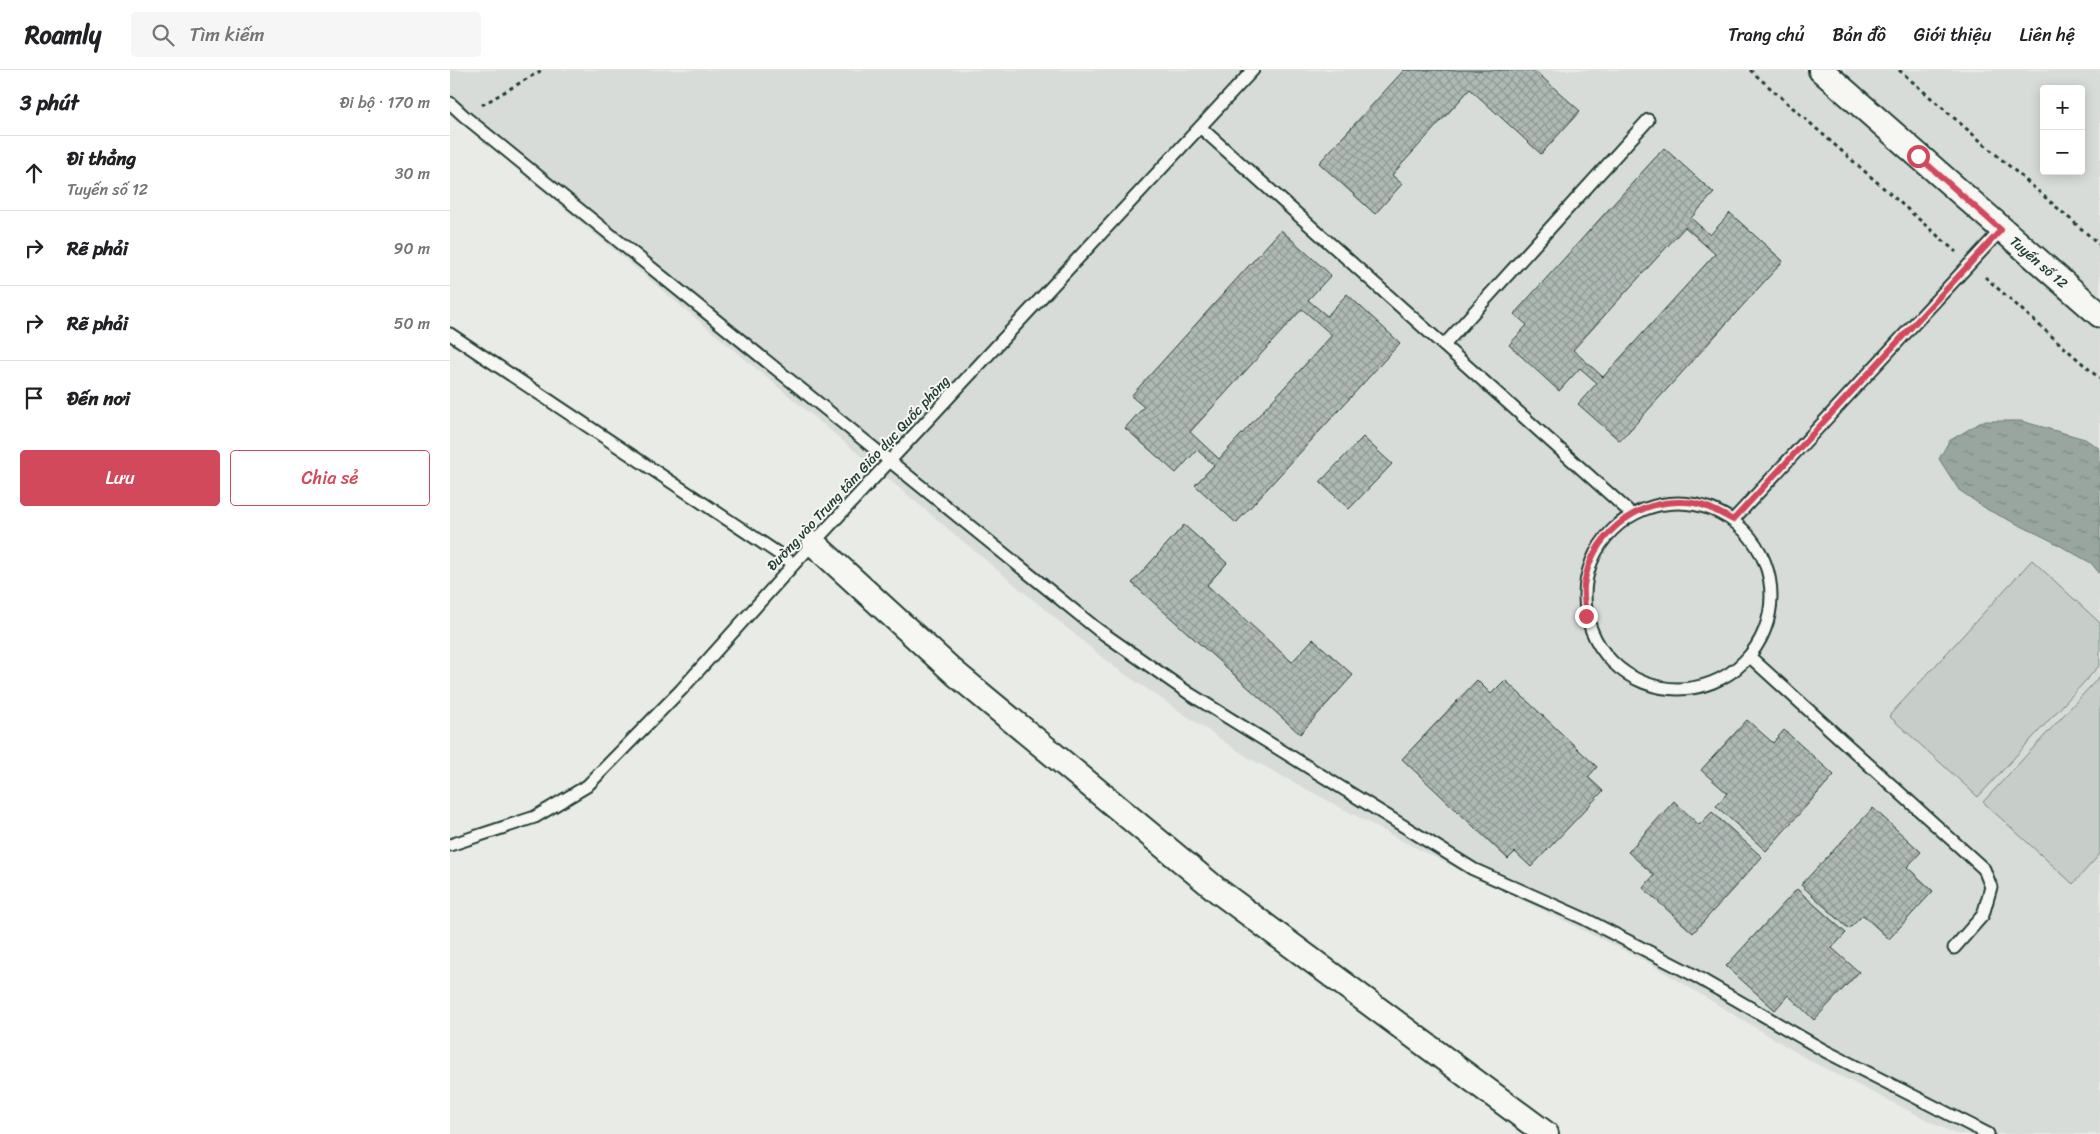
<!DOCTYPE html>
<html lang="vi">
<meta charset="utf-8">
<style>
:root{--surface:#fff;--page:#f6f6f6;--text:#202124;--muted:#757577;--line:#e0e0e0;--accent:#d1495b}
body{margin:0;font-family:Sriracha,sans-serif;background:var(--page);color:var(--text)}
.controls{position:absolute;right:15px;top:15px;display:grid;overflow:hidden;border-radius:5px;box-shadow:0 2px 12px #0003}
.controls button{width:45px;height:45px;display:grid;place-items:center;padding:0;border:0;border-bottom:1px solid var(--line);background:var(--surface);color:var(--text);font:25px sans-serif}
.stop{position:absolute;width:15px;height:15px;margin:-11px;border:4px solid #d1495b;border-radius:50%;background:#fff}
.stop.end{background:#d1495b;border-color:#fff;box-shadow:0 1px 5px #0008}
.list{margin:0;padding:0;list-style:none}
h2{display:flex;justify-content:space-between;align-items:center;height:65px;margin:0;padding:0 20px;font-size:21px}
h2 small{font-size:16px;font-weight:400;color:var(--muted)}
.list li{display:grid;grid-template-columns:32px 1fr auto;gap:15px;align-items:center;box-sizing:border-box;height:75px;padding:0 20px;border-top:1px solid var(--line)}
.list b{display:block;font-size:19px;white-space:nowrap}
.list p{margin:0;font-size:16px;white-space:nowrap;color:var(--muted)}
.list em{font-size:16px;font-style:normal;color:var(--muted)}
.actions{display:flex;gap:10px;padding:15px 20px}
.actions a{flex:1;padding:11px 0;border:1px solid var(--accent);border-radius:5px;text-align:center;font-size:18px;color:var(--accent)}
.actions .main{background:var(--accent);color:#fff}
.icon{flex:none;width:28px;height:28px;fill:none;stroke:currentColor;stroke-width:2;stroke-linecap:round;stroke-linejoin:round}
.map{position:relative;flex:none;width:1650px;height:1064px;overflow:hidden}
header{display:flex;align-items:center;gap:30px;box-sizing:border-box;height:70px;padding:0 25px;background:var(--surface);border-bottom:1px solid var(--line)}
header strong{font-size:24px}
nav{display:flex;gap:28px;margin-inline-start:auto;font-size:18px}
.search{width:350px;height:45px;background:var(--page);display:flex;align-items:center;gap:12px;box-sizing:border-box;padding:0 18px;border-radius:5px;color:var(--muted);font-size:19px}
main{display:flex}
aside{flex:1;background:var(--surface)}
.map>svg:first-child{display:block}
.built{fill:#d8dcd8;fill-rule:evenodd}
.green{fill:#c7cec9;stroke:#73867e}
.water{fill:url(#water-ripples);stroke:#687c75}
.building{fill:url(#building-cross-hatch);stroke:#1f3d34;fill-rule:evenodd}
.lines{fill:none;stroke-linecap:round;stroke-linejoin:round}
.lane-casing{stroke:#1f3d34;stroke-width:15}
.street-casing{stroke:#1f3d34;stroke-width:28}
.path{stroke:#1f3d34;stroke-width:3;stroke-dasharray:4 4;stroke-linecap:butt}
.lane{stroke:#f6f6f2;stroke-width:11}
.street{stroke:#f6f6f2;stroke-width:24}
.route{stroke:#d1495b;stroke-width:6}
.labels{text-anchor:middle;stroke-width:4;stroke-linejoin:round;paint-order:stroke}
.street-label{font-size:14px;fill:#1f3d34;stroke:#f6f6f2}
</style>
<header>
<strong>Roamly</strong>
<div class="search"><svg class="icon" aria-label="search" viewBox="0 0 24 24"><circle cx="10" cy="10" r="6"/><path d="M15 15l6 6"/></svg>Tìm kiếm</div>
<nav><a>Trang chủ</a><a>Bản đồ</a><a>Giới thiệu</a><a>Liên hệ</a></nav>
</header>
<main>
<aside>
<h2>3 phút<small>Đi bộ · 170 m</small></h2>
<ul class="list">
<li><svg class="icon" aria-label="ahead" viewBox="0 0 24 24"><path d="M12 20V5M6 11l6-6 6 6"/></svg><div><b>Đi thẳng</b><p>Tuyến số 12</p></div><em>30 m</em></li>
<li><svg class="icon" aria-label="right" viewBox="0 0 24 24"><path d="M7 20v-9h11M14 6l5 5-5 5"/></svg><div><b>Rẽ phải</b></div><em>90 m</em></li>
<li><svg class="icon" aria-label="right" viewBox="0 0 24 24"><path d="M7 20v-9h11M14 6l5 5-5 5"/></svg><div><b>Rẽ phải</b></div><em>50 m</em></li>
<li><svg class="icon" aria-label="arrive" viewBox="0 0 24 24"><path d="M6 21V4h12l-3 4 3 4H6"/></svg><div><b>Đến nơi</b></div></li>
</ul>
<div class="actions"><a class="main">Lưu</a><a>Chia sẻ</a></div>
</aside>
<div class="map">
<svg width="1650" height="1064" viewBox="0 0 1650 1064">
<defs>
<pattern id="water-ripples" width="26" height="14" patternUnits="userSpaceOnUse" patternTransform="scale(1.25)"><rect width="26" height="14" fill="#99a6a0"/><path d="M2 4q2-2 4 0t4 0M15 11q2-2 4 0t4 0" fill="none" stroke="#7c8883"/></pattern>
<pattern id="building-cross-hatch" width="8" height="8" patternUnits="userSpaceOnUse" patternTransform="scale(1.25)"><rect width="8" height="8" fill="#b0bab5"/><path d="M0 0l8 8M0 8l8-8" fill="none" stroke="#8f9894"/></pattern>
</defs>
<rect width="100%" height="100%" fill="#e9ebe7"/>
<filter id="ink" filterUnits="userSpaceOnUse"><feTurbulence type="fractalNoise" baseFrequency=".02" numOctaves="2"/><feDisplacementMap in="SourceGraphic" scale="10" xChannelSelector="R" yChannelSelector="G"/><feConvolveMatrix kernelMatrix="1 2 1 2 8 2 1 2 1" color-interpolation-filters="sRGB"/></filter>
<g filter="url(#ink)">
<path class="built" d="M0,0h1650v1064h-145l-143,-72 -168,-102 -236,-116 -161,-87 -137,-93 -660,-551zM1594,19h37v82h-37z"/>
<path class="green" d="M1582,490l68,63v42l-122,132 -89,-81z
M1650,606v178l-27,30 -90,-82z"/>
<path class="water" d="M1533,351h38l64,18 15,10v125l-9,-11 -43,-24 -60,-29 -29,-20 -20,-31 10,-18z"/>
<path class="building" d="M954,0h130l46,41 -39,43 -71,-65 -78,86 10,9 -27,30 -56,-51z
M1214,78l50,45 -23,25 19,17 20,-22 53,48 -163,180 -42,-37 19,-21 -17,-15 -21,23 -50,-46 18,-20 -13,-11zM1235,157l30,27 -112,123 -30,-27z
M831,160l50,45 -23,25 19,16 20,-22 53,49 -164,180 -41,-38 19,-20 -17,-15 -21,23 -51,-45 19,-21 -13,-11zM852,239l30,26 -113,124 -29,-27z
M913,367l29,27 -43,45 -29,-27z
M734,455l43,38 -20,22 85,77 21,-23 40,36 -53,59 -168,-151z
M1027,610l14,14 14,-14 92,87 -9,10 15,14 -72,76 -16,-15 -7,7 -106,-100z
M1297,650l26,23 11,-13 50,45 -68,76 -50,-45 11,-13 -26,-23z
M1224,731l25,24 13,-13 50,45 -69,76 -50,-45 11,-13 -26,-23z
M1423,738l48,44 -14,15 26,24 -44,48 -26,-24 -14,14 -48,-44z
M1347,819l49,44 -14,15 27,24 -45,48 -26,-25 -13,15 -49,-44z"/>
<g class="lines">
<g class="lane-casing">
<path id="lane" d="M0,33l14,13 633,513 93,65 283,175 112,50 105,54 135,78 163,83
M750,57l432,387
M0,264l344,230
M995,274l203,-224
M1135 526a93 93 0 1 1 186 0a93 93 0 1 1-186 0Z
M1283,450l268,-290
M1299,586l235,213 7,18 -8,28 -29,33
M0,775l85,-28 52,-31 94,-96 113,-126 459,-494"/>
</g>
<g class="street-casing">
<path id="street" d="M1371,0l279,245
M364,474l142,130 261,216 329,244"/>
</g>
<path class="path" d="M1300,0l206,182
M1449,0l201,175
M32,35l60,-35
M1535,207l115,102"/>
<use href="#lane" class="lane"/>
<use href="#street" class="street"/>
</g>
</g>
<g class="lines" filter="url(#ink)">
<path class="route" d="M1136,546c-1,-10 -3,-21 -2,-31 7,-48 50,-85 99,-83 18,0 34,9 50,18l268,-290 -83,-74"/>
</g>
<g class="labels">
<g class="street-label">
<text transform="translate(1589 192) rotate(41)" y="5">Tuyến số 12</text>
<text transform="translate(408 403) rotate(-47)" y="5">Đường vào Trung tâm Giáo dục Quốc phòng</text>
</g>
</g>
</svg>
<div class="controls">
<button>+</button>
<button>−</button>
</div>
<div class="stop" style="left:1468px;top:86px"></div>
<div class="stop end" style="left:1136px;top:546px"></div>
</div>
</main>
